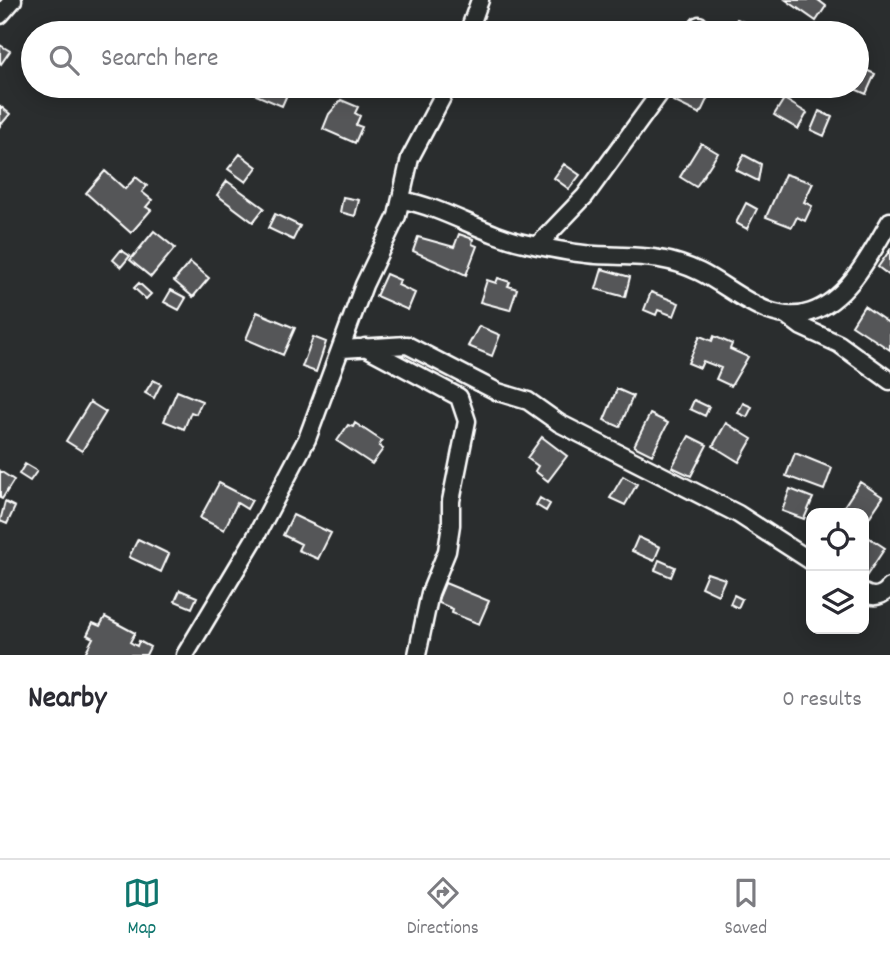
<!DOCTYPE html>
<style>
:root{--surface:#fff;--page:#f2f2f3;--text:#2b2b33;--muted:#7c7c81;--line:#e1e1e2;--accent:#0f766e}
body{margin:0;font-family:Dekko,sans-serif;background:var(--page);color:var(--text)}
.controls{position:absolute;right:21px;bottom:21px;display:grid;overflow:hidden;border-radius:14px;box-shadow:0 4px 18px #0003}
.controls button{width:63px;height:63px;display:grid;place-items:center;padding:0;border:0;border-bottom:2px solid var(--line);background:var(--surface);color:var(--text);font:35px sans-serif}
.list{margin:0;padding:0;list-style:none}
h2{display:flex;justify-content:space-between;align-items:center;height:91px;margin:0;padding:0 28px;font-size:30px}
h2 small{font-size:23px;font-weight:400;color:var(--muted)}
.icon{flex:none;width:38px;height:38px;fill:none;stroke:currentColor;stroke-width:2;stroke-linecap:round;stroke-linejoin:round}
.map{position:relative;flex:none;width:890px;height:655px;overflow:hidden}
.search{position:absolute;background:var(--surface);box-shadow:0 4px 18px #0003;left:21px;right:21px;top:21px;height:77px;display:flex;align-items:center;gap:18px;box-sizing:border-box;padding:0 24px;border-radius:38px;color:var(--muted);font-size:26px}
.sheet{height:203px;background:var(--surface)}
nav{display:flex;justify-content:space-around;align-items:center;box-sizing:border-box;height:98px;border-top:2px solid var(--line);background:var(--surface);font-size:19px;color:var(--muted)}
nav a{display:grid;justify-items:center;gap:4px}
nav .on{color:var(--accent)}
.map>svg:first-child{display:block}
.building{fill:#555758;stroke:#fff;stroke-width:2}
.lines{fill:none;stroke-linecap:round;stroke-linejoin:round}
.minor-casing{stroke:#fff;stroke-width:21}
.minor{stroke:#2a2d2e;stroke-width:16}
</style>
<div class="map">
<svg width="890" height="655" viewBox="0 0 890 655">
<rect width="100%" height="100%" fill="#2a2d2e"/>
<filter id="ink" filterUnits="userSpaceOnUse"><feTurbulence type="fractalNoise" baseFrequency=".0143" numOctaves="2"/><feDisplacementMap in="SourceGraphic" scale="14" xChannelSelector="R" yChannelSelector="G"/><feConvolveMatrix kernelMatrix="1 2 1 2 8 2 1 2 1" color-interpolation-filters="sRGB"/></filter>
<g filter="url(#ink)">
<path class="building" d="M786,0h32l8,6 -10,15z
M737,19l20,9 -2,5h-30z
M0,45l10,6 -9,13 -1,-1z
M857,66l18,8 -9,20 -18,-8h9z
M260,86h23l6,4 -7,16 -26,-11z
M680,86h21l10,5 -11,23 -27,-13z
M742,86h18l-3,7z
M784,99l23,14 -9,16 -24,-14z
M341,100l17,7 -3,6 5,3 -4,9 6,2 -7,16 -32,-14 6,-15z
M0,106l10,8 -10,12z
M819,111l13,6 -8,19 -13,-6z
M701,143l17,10 -22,34 -16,-10z
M240,154l17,13 -11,15 -18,-13z
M744,155l17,9 -3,17 -22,-11z
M564,164l16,11 -11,14 -15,-11z
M105,171l20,18 11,-12 11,9 -5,6 10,8 -6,7 5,3 -20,23 -45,-40z
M785,174l28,9 -9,19 8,4 -7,15 -8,-4 -5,10 -26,-10z
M227,181l37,27 -11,14 -36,-27z
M343,197l16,3 -4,16 -15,-4z
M746,203l11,6 -10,20 -11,-6z
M275,214l25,12 -7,14 -25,-12z
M154,231l21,17 -24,29 -21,-17z
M459,234l14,5 -1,5 5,2 -11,29 -53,-24 5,-14 36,10z
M121,250l9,6 -9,11 -8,-7z
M890,250v26l-12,-9z
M190,262l19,16 -16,19 -19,-16z
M602,269l28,8 -5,20 -29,-8z
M386,274l14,6 -2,5 17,8 -7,17 -32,-14z
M498,278l12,4 -2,4 9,3 -7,21 -30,-8 7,-22 9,3z
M139,283l12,11 -5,5 -12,-11z
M171,290l15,8 -7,12 -15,-8z
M651,292l28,11 -5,13 -16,-6 -2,5 -12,-5z
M864,306l26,18v26l-38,-25z
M257,312l38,16 -12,27 -37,-16z
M479,326l21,9 -8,21 -24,-10z
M700,336l12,5 2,-5 18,8 -2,5 18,8 -17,29 -15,-7 5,-11 -18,-7 -3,7 -12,-5z
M313,337l13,5 -10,30 -14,-5z
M153,380l8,4 -7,14 -9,-5z
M617,389l16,7 -13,31 -16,-7z
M177,391l25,10 -6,13 -5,-2 -7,17 -20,-8z
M694,400l15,7 -4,9 -15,-7z
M90,402l16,10 -24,39 -16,-10z
M743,403l9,4 -5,10 -9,-4z
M650,414l18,9 -16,32 -18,-9z
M355,423l27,18 -3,5 4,3 -11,15 -35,-23 11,-16 5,2z
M726,423l26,16 -13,23 -26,-16z
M689,436l18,9 -16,31 -19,-9z
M542,437l25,19 -19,25 -13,-10 3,-5 -11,-8z
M795,453l37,15 -8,22 -38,-14z
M25,464l12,7 -7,10 -11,-7z
M0,471l14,9 -12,19 -2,-1z
M623,476l14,8 -12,21 -15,-7z
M860,482l23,15 -19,28v-12h-13l-8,-5z
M219,483l33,17 -5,9 -10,-6 -13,27 -24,-12z
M790,489l23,9 -9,21 -22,-8z
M540,498l10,6 -4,7 -10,-6z
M5,502l10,5 -8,17 -7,-3z
M293,515l38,18 -13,26 -20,-9 3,-6 -18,-9z
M865,535l20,13 -20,30 -1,-41z
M638,537l22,10 -6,14 -22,-10z
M138,539l31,15 -8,18 -32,-15z
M659,560l16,7 -4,10 -16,-7z
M707,573l18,6 -7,16 -17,-8z
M445,583l44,18 -10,23 -27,-11 1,-4 -16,-7z
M180,590l17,7 -5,11 -17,-7z
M734,595l8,4 -4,9 -8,-4z
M105,617l30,16 -5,9 7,4 2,-5 11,6 -4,8h-62l9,-17 -6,-3 6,-12 7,3z"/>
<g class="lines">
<g class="minor-casing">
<path id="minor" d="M0,15l13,-15
M468,33l12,-33
M694,33l5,-8
M402,200c44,8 82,35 126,44 21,4 46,10 68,11 40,2 66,-1 104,17 33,16 70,55 111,40 38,-13 60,-59 79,-91
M538,245l47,-49 80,-110
M786,315l16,12 37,17 51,37
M365,347l94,50 8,24 -16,80v24l-4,26 -17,42 -13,62
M342,349l65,-4 91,47 30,9 31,22 179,91 73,47
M864,593c10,6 19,3 26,-6
M185,655l70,-117 52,-99 57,-154 33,-69 13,-58 38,-72"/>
</g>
<use href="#minor" class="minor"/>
</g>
</g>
</svg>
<div class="controls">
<button><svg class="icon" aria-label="locate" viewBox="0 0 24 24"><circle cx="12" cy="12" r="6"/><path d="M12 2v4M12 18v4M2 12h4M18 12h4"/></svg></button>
<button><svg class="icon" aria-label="layers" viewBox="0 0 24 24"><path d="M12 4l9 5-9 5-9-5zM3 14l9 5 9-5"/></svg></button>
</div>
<div class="search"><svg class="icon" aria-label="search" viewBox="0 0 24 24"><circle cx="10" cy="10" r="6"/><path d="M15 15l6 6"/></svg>Search here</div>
</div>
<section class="sheet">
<h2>Nearby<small>0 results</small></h2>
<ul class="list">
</ul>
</section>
<nav>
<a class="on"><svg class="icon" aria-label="map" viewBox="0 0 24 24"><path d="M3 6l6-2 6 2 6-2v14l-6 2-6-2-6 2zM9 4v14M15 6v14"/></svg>Map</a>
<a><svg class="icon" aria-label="directions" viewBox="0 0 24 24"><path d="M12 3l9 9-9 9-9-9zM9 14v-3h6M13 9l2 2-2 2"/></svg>Directions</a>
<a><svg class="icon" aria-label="saved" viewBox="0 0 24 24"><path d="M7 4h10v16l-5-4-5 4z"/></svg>Saved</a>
</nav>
